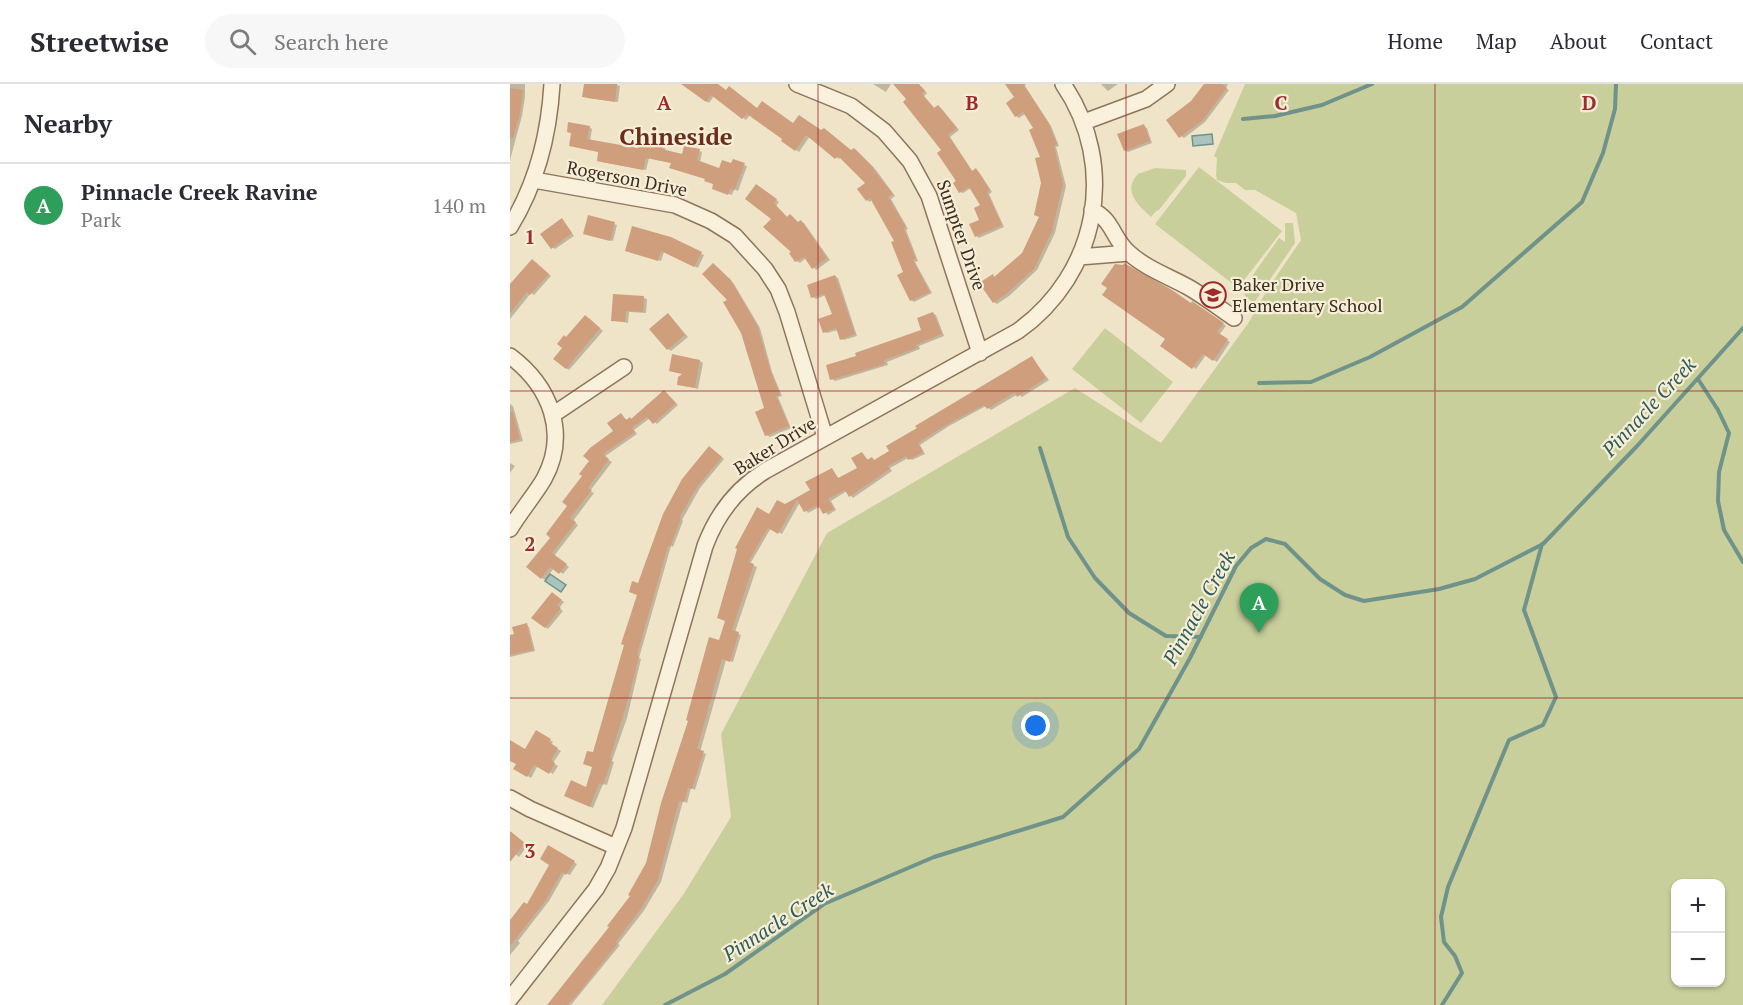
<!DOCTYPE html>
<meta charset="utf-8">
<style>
:root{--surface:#fff;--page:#f7f7f7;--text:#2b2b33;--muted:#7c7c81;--line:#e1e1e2;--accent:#9e2a2b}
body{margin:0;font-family:"PT Serif",serif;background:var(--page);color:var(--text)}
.controls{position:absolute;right:18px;bottom:18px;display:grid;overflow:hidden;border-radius:12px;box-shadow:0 2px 4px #0004}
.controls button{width:54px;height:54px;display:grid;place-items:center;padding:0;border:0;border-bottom:2px solid var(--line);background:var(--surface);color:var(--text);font:30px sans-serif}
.you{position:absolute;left:526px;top:642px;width:21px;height:21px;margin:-15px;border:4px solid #fff;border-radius:50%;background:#1a73e8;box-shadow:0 0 0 9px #1a73e833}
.badge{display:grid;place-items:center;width:39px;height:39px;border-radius:50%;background:var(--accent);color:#fff;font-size:20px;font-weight:700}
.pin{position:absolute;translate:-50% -50px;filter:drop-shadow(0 2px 3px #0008)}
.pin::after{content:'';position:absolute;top:32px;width:21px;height:18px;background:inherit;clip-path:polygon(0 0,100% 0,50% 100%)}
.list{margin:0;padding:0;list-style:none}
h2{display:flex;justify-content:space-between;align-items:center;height:78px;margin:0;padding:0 24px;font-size:26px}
h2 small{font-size:20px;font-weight:400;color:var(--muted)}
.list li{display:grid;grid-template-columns:39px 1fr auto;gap:18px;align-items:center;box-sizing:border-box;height:84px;padding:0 24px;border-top:2px solid var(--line)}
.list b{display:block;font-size:22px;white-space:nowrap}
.list p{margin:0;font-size:20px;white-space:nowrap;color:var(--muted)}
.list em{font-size:20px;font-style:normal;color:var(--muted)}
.icon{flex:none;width:33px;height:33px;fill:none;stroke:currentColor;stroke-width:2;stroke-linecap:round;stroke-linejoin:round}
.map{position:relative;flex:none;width:1233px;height:921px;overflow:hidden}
header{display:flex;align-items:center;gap:36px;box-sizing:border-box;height:84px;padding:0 30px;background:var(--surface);border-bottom:2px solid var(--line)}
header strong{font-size:28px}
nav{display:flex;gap:33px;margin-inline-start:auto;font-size:21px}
.search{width:420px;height:54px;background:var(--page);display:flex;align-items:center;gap:15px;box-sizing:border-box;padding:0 21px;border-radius:33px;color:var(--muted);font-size:22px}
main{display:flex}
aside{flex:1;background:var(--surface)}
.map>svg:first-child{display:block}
.green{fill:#c9cf9b;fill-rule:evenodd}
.water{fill:#a9c4bc;stroke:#6f938a;stroke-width:1.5}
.shadow{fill:#0003}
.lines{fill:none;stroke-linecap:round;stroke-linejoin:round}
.stream{stroke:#6f938a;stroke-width:4}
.building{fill:#cf9f7d}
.minor-casing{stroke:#8d765c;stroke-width:18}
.minor{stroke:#faf1dc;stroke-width:15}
.grid{fill:none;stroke:#9e2a2b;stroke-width:1.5;stroke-opacity:0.55}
.labels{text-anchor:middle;stroke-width:4.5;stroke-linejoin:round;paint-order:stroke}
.street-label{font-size:18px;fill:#3d2e20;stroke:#f7eed8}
.poi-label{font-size:18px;fill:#3d2e20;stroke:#f7eed8;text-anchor:start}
.water-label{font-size:20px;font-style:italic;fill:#2f5d5a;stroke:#f7eed8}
.district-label{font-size:24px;font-weight:bold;fill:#6b2e1e;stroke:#f7eed8}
.grid-label{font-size:20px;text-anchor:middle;font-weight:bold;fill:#9e2a2b;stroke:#f7eed8;stroke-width:4.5;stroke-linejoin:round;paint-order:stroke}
</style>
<header>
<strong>Streetwise</strong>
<div class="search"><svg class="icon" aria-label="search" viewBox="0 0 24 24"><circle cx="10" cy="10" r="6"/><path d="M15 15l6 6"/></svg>Search here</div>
<nav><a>Home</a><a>Map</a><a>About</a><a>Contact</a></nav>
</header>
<main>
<aside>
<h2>Nearby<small></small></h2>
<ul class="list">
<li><span class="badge" style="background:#2e9e5b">A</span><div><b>Pinnacle Creek Ravine</b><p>Park</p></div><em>140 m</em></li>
</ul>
</aside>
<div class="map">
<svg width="1233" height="921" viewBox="0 0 1233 921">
<rect width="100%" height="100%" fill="#f0e4c8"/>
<path class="green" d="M735,0h498v921h-1141l81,-110 48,-78 -10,-83 106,-201 248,-145 86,55 88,-121 18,-32 34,-50 -5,-27 -41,-23h-10l-9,-7h-10l-9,-3 -1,-5 1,-17 -3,-2zM1166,800h44v98h-44z
M689,83l83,64 -44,57 -83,-64z
M645,84l31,2v6l-28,35 -1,-1 -6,7c-13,-12 -29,-26 -13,-43z
M775,139h8l2,20 -41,60 -10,-8 10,-13 -4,-3 29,-41 6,4z
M595,244l68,54 -32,41 -69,-54z"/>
<path class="water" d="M702,50l1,10 -20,2 -1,-10z
M40,490l16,11 -5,7 -16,-11z"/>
<path class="shadow" d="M0,0h15v13l-3,19 -12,44z
M75,0l32,1 3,1 -2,16 -31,-4z
M174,0h33l10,8 31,18 94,42 2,-3 3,2 19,19 19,26 -4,3 17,30 -2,1 12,31 -3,1 17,31 -18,9 -3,-2 -15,-59 -24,-41 -2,2 -3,-2v-17l-26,-26 -2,2 -3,-2 -26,-21 -11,16 -16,-11 1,-2 -34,-24 -4,5 -32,-24 -5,7z
M363,0h18l-5,8z
M385,0h18l9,3 5,6 -3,3 11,13 3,-2 3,1 18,22 -9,7 23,35 3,-2 3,2 13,20 -3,2 15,33 -25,11 -3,-2 5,-16 1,-14 -11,-18 -8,5 -3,-1 -17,-42 -34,-51z
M497,0h19l-1,2 26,40 8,20 -3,1 10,39 -11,47 -18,37 -28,26 -12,8 -3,-2 -1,-26 2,2 28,-24 18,-37 2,-34 -1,-25 -6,-29 -11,-15 -6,4 -3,-2 1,-19z
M591,0h17l-10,7z
M696,0h22l-2,4 3,2 -24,32 -21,16 -3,-2 11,-34z
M634,42l3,2 5,15 -24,9 -3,-2z
M79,43l3,2 -2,12 49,8 23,-2 4,2 -1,2 18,5 16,-5 3,1 -2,11 20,7 12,-5h12l3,1 -9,25 -4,-2 -2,6 -16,-5 -1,-6 -8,-5 -35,-16 -23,-5 -3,12 -45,-8 -3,-1 2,-9 -29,-7v-12l-3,-1z
M250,104l19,14 -3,4 12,12 11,5 2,-1 3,1 26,37 -14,10 -10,-12 -6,5 -4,-2z
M52,136l12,16 -19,13 -3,-2z
M104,140l3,1 -4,16 -25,-6z
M160,155l34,16 -6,13 -34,-16 -3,9 -31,-9z
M25,178l16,14 -17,19 -3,-2 -21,26v-31z
M207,183l17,17 26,44 12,44 10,24 -4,1 13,31 -21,9 -4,-2v-26l-24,-76z
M325,192l3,2 19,58 -13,4 -3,-1 -3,-9 -11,3 -3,-1 10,-17 -8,-20 -10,4 -3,-2z
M134,214l3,1 -1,14 -17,-1 -1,11 -16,-3z
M685,221l31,21 -7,9 11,7 -13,20 -11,-7 -10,14 -34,-23z
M422,229l4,2 8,21 -25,10 1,3 -33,13 1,3 -53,16 -3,-2 26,-22 65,-27z
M161,233l17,20 -17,14 -3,-2z
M79,234l14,13 -34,39 -3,-2 -2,-20 2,-10z
M522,274l17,22 -27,17 -4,-3 -27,16 -5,-4 -37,20 -29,19 5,9 -13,6 -4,-2 -18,10 2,3 -39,27 -6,-7 -16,10 5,9 -8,5 -7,-9 -13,7 -8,-11 -18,32 -11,-6 -21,36 7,3 -22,65 6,3 -8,27 -7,-2 -26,92 6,2 -11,36 -4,-2 -4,15 -4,-2 -22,81 -18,30 -25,32 2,1 -49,60h-22l39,-47 44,-62 16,-32 78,-243 -7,-3 51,-102 42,-25 20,-21 7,9 20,-11 3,-15 7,8h7z
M190,277l3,2 -5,26 -20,-5 5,-10 -13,-3z
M154,308l14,13 -21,19 -7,-6 -16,12 3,4 -33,23 8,5 -22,29 4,2 -21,28 5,4 -24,31 15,11 -6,7 -9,-6 -9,12 -3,-2 -14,-11 24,-30 63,-106 6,-16 7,6 4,-1z
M0,320l3,2 10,35 -13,3z
M203,366l11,9 -24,29 -18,32 1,1 -10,26 -2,-1 -32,112 2,1 -14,59 -15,43 2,1 -7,23 -4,-1 -10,24 -24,-11 18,-8 52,-194v-10z
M0,379l5,3 -5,7z
M46,512l8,6 -5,6 4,3 -15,18 -3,-2z
M16,541l3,2 6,24 -25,6v-20l6,-1z
M26,648l17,10 -2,3 10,6 -8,12 5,3 -5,8 -15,-9 -7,13 -16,-10 3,-4 -8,-5v-18l15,10z
M0,749l17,13 -8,11 -9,-7z
M39,763l28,17 -7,11 -5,-2 -16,28 -31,40 2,2 -10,12v-33l18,-16 23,-42z"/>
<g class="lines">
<path class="stream" d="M733,35l32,-3 47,-11 50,-21
M1188,295l20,31 11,23 -10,39 -1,29 6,29 19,32
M749,299l52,-1 59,-25 92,-50 120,-105 21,-49 12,-44 1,-25
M530,364l28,89 27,41 34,35 37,23 35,1
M155,921l60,-31 99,-70 110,-47 129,-40 76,-68 51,-91 46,-92 15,-18 15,-9 19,5 35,35 25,16 19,6 75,-12 36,-10 68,-35 95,-99 105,-117
M932,921l20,-32 -7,-17 -11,-14 -3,-25 7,-30 61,-147 34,-15 13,-28 -32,-87 18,-66"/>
</g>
<path class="building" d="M74,0h33l-2,18 -33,-5z
M171,0h37l8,6 3,-4 28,22 5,-7 31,22 6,-8 22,15 3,-2 27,22 3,-2 20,20 -1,1 20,25 -5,3 18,30 -2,2 12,30 -3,1 17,32 -20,9 -13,-26 6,-3 -12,-30 3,-1 -24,-43 -4,3 -9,-12 8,-6 -27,-27 -3,3 -29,-24 -11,16 -14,-10 1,-2 -35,-25 -5,5 -31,-24 -5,7z
M383,0h26l6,7 -3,3 12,14 4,-3 19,23 -9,7 24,36 4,-3 14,22 -3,2 15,33 -27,12 -6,-13 10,-4 -5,-12 6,-3 -11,-18 -10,6 -6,-10 3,-2 -19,-28 4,-3 -38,-48 3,-3z
M495,0h18l25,38 9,22 -3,2 9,38 -11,47 -18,38 -28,25 -13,9 -14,-20 14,-9 1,3 28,-24 17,-36 -5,-2 7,-32 -6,-25 5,-1 -11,-27 4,-2 -10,-16 -8,5 -9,-14 8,-6z
M694,0h18l5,4 -25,33 -23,17 -13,-18 25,-19z
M0,4l13,2 -3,24 -7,24h-3z
M58,38l22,4 -3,13 51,9 2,-8 23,6 -1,3 20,5 2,-8 16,3 -3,11 22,8 3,-8 9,3 2,-4 12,4 -11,28 -3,-3 -3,7 -16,-6 1,-5 -9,-3 1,-2 -36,-11 2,-5 -25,-5 -3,12 -46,-9 1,-9 -29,-6 2,-13 -4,-1z
M634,40l6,17 -26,10 -7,-17z
M246,100l21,15 -3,4 13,14 3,-3 8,8 3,-2 26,38 -15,11 -8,-12 -9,5 -6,-9 2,-1 -28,-25 8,-8 -26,-20z
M78,131l27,7 -5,19 -27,-7z
M52,134l10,15 -21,16 -11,-15z
M122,142l39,11 31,15 -8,15 -33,-16 -3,10 -33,-10z
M22,175l17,15 -19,21 -3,-3 -17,21v-29z
M203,179l18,17 26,45 13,44 10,26 -4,1 13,30 -24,10 -10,-24 9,-4 -23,-75 -18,-31 4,-2 -25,-26z
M614,179l48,27 19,13 1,-2 32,22 -7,9 11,7 -15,22 -10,-7 -11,15 -32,-23 5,-7 -63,-44 5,-7 -6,-4 14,-20 8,1z
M325,191l20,59 -15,6 -4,-12 -13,5 -5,-14 14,-5 -8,-20 -13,4 -4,-13z
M103,210l31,2 -1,16 -17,-1 -1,11 -14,-1z
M423,228l9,22 -26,11 1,3 -33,12 1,4 -55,16 -4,-15 30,-9 -1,-3 66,-23 -4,-12z
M158,229l17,22 -18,15 -18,-21z
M75,231l15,13 -34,41 -13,-10 9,-11 -5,-4 7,-9 2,2z
M162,270l28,6 -5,28 -18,-3 1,-8 4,-3 -13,-3z
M522,272l14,22 -29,19 -2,-5 -28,17 -3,-4 -38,20 -28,18 5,9 -15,8 -2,-4 -18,10 2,3 -41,28 -4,-7 -17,9 6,10 -11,5 -5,-9 -14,7 -7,-12 -19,34 -10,-6 -20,34 6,2 -22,66 7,2 -9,30 -8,-3 -25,90 7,2 -12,38 -4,-1 -4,14 -5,-1 -21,79 -18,30 -24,32 2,1 -40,51 -11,11h-20l62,-78 -2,-1 23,-30 -2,-1 18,-32 15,-60 27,-82 -2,-1 23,-83 10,3 6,-19 -8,-3 20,-69 -2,-1 22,-41 12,7 8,-14 8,4 25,-14 -5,-8 27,-14 6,10 19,-10 -6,-10 11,-6 5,8 5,-3 2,3 15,-9 -3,-5 31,-18 -2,-2z
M154,306l12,13 -23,21 -6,-7 -15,11 3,4 -32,22 6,5 -21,29 4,2 -22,28 6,4 -24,31 15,11 -8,10 -9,-7 -9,12 -15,-12 24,-29 -4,-4 21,-28 -5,-4 20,-26 -3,-2 10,-13 -6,-5 7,-8 23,-17 -6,-8 14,-10 5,7 4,-3 1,2z
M0,328h3l7,27 -10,3z
M199,362l13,11 -25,30 -18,31h2l-11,29 -2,-1 -31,109 2,1 -9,37 -20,65 2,1 -9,26 -4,-2 -9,24 -26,-11 7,-16 15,7 6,-20 -9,-3 4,-13 6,1 31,-107 -3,-1 16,-49 -8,-3 3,-11 6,2 25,-69 19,-35z
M42,508l10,8 -5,5 4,3 -16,20 -14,-10z
M17,539l6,27 -23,5v-20l4,-1 -2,-7z
M26,646l15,9 -2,3 9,6 -7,12 4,3 -6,11 -15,-9 -7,12 -14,-8 3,-5 -6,-3v-21l15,9z
M0,747l15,12 -15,19z
M38,761l27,16 -9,14 -4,-3 -16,28 -36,46v-26l14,-18 3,2 22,-39 -9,-6z"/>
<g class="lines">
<g class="minor-casing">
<path id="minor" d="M287,0l54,22 33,25 26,30 19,35 51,157
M574,38l62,-23 21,-15
M24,96l141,25 36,16 24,15 30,33 13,20 9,23 38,125
M582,126c21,10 20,27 36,42 17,16 40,24 60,35 16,9 31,21 46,31
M0,143c27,-44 39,-91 42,-143
M569,173l50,-4
M0,272c40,30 59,77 34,123 -10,17 -24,33 -34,50
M44,330l70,-47
M0,714l20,11 86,38
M0,915l86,-110 12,-21 16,-40 81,-282c12,-32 31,-57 60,-75l253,-140c80,-57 101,-165 45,-247"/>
</g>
<use href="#minor" class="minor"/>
</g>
<path class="grid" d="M308,0v921M616,0v921M925,0v921M0,307h1233M0,614h1233"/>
<defs>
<g id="school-ring" transform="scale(1.35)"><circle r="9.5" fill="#f7eed8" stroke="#9e2a2b" stroke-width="1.5"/><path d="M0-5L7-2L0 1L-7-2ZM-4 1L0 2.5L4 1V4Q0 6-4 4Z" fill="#9e2a2b"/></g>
</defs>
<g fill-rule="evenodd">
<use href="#school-ring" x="703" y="211"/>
</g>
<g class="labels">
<g class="street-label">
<text transform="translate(117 95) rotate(11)" y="6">Rogerson Drive</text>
<text transform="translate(451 151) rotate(71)" y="6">Sumpter Drive</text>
<text transform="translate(265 362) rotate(-32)" y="6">Baker Drive</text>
</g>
<g class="poi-label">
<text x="722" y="207">Baker Drive<tspan x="722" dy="21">Elementary School</tspan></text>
</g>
<g class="water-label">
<text transform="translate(1139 323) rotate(-47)" y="7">Pinnacle Creek</text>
<text transform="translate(689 524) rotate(-61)" y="7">Pinnacle Creek</text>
<text transform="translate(268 838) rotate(-33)" y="7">Pinnacle Creek</text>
</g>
<g class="district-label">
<text x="166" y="61">Chineside</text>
</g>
</g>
<g class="grid-label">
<text x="154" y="26">A</text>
<text x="462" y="26">B</text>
<text x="771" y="26">C</text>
<text x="1079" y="26">D</text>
<text x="20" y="160">1</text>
<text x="20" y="467">2</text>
<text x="20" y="774">3</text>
</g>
</svg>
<div class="controls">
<button>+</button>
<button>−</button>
</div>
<div class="you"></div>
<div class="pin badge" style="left:749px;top:549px;background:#2e9e5b">A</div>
</div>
</main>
